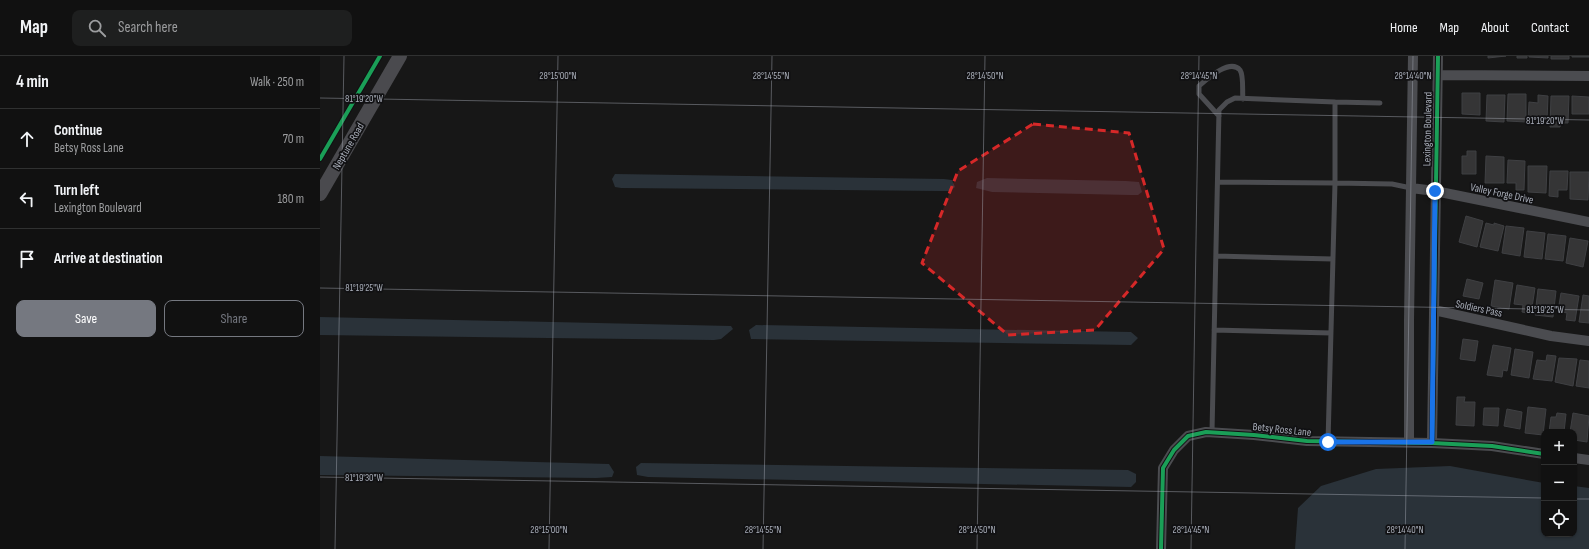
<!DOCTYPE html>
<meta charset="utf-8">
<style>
:root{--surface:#111;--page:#1e1f1f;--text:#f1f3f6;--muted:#9c9d9f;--line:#303131;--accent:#757880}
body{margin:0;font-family:"Sofia Sans Condensed",sans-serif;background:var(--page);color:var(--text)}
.controls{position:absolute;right:12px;bottom:12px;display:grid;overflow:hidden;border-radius:8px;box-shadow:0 1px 3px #0004}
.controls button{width:36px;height:36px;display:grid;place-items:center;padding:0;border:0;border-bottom:1px solid var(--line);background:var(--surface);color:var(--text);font:20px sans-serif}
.stop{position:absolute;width:12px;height:12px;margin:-9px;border:3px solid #1a73e8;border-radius:50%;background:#fff}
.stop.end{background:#1a73e8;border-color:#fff;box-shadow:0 1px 4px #0008}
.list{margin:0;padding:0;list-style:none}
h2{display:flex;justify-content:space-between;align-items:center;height:52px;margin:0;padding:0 16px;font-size:17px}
h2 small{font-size:13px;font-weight:400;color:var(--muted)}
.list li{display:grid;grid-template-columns:26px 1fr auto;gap:12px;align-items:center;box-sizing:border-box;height:60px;padding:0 16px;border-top:1px solid var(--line)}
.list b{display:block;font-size:15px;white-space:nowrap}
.list p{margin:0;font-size:13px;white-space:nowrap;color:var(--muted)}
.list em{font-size:13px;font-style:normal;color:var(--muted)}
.actions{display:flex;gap:8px;padding:12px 16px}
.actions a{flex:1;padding:9px 0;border:1px solid var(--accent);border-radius:8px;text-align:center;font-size:14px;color:var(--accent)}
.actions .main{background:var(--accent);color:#fff}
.icon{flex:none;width:22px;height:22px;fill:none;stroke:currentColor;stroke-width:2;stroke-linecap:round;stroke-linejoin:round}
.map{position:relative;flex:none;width:1269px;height:493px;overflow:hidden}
header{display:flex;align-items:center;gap:24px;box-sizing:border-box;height:56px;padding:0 20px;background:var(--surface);border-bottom:1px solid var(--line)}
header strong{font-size:19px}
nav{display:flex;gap:22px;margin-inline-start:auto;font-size:14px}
.search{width:280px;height:36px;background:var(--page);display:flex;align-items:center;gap:10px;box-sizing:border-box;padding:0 14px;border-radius:8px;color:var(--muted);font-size:15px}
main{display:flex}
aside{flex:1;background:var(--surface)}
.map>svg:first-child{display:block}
.water{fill:#2a3239}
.building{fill:#353536;stroke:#3f4043}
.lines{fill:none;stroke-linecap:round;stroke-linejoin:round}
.lane{stroke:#4b4c50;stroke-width:5}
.street{stroke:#4b4c50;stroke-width:10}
.secondary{stroke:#4a4a4e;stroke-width:14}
.cycleway-casing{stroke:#111113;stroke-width:6}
.cycleway{stroke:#1a9f57;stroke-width:4}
.route{stroke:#1a73e8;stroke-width:5}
.marked{fill:#d62828;fill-opacity:0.2;stroke:#d62828;stroke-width:3;stroke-dasharray:8 5;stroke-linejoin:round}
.ticks{fill:none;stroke:#a8adb8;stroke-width:1;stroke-opacity:0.45}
.labels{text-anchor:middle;stroke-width:3.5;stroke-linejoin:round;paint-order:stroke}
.street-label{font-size:11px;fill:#a8adb8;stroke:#111113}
.ticks-label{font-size:10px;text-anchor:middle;fill:#a8adb8;stroke:#111113;stroke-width:3.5;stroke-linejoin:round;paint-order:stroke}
</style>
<header>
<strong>Map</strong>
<div class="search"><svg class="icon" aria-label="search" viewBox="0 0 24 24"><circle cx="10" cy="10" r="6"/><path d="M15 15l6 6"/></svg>Search here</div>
<nav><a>Home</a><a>Map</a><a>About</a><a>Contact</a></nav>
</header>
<main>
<aside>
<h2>4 min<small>Walk · 250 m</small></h2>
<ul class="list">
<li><svg class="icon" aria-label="ahead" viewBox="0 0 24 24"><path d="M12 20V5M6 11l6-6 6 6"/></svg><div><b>Continue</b><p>Betsy Ross Lane</p></div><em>70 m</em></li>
<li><svg class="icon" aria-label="left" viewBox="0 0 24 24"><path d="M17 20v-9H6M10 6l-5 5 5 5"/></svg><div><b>Turn left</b><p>Lexington Boulevard</p></div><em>180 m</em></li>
<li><svg class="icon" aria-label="arrive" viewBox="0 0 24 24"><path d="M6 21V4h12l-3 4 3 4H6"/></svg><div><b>Arrive at destination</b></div></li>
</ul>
<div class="actions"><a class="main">Save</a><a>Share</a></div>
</aside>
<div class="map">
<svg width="1269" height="493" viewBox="0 0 1269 493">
<rect width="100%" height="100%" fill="#171717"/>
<path class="water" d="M295,118l329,5 8,1 3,7 -5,4h-10l-319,-3 -6,-1 -3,-8z
M667,122l139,3 13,1 3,10 -4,3h-8l-138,-3 -16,-4 1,-6z
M0,261l411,9 2,3 -12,10 -7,1 -394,-5z
M436,269l375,7 7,6 -7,7 -380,-6 -2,-9z
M0,400l289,8 5,8 -2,5 -16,1 -276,-3z
M321,407l487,7 8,4v8l-5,5 -483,-10 -11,-2 -1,-8z
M1130,410l94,17v51h30v-48l15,2v61h-294l3,-41 23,-22 55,-17z"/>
<path class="building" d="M1168,0h18l-18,2z
M1197,0h10v2h-10z
M1209,0h19v2l-19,-1z
M1231,0h18v3h-18z
M1252,0h17v1h-17z
M1142,37h18v22l-18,-1z
M1188,38h18v28l-19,-1z
M1167,39h18l-1,27 -18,-1z
M1218,39l10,1 -1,25h-19l1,-19 9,1z
M1231,40h18l-1,27h-7l-1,4h-10z
M1252,40l17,1v17h-17z
M1147,95h9v23h-14v-18h5z
M1166,100l18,1v26h-19z
M1188,104l17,1 -1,29h-8v-7h-9z
M1208,110h19l-1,27 -18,-1z
M1230,115h18l-1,19h-9v7l-9,-1z
M1250,116h19l-1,28 -18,-1z
M1146,160l17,5 -6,26 -18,-5z
M1166,167l8,2v-2l10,3 -6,25 -18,-4z
M1186,170l18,2 -4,28 -18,-3z
M1207,175l18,2 -3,26 -18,-2z
M1228,178l18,2 -3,25 -18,-2z
M1250,182l18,3 -5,26 -17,-4z
M1147,223l16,4 -4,16 -16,-3z
M1175,224l18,3 -4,26 -18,-3z
M1197,229l18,3 -4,26 -9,-2 1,-7 -9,-1z
M1218,233l18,2 -3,26 -18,-2z
M1241,237l18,3 -4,25 -9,-1 1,-7 -9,-2z
M1263,239l6,1v27l-10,-1z
M1143,283l15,2 -3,20 -15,-2z
M1173,289l18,3 -4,23 -4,-1 -1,7 -15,-2z
M1195,293l18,3 -4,26 -18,-3z
M1227,299l9,1 -4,25 -19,-2 4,-19 9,1z
M1239,302l18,1 -4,27 -18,-4z
M1260,304l9,1v27l-13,-2z
M1137,341h8l-1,5h11l-1,24 -18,-1z
M1208,351l18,2 -3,26 -18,-2z
M1164,352h15l-1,18 -15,-1z
M1187,353l15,3 -2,17 -16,-3z
M1237,357l9,1 -2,18h-15l2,-15h5z
M1253,357l16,3 -2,26 -13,-2v-8h-4z"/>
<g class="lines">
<path class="lane" d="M1015,46l45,1
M899,60l-20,-22v-8c8,-7 31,-28 41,-16 4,6 2,21 3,29
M898,126l117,1 -7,259
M896,200l117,3
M894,274l117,3
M892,376l7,-322 8,-8 8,-4 100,4v81l57,1 19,4"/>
<path class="street" d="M1117,19l152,1
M1091,132l24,3 154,31
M1114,254l117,26 38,5
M1089,386v-122l4,-264
M1112,387l6,-387
M1254,402l15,2
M841,493l2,-81 11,-18 14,-14 18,-4 48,3 53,6 125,2 60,3 52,8"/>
<path class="secondary" d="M0,138l80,-138"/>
<g class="cycleway-casing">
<path id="cycleway" d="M0,103l60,-103
M1112,387l6,-387
M841,493l2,-81 11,-18 14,-14 18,-4 48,3 53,6 125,2 60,3 52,8"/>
</g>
<use href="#cycleway" class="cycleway"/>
</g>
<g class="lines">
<path class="route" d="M1008,386h104l3,-251"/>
</g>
<path class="marked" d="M713,68l96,9 35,116 -69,81 -87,5 -86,-72 36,-92z"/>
<path class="ticks" d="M0,42l1269,22M0,232l1269,22M0,421l1224,21M1254,443h15M15,493l9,-493M229,493l9,-493M443,493l9,-493M657,493l8,-493M871,493l8,-493M1085,493l8,-493"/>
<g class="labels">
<g class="street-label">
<text transform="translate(1107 73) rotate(-89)" y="4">Lexington Boulevard</text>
<text transform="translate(28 90) rotate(-60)" y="4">Neptune Road</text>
<text transform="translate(1182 137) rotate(12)" y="4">Valley Forge Drive</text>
<text transform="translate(1159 252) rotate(12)" y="4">Soldiers Pass</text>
<text transform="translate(962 373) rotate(6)" y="4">Betsy Ross Lane</text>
</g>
</g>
<g class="ticks-label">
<text x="238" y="23">28°15'00"N</text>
<text x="451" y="23">28°14'55"N</text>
<text x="665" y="23">28°14'50"N</text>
<text x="879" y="23">28°14'45"N</text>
<text x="1093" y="23">28°14'40"N</text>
<text x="44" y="46">81°19'20"W</text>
<text x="1225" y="68">81°19'20"W</text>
<text x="44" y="235">81°19'25"W</text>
<text x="1225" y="257">81°19'25"W</text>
<text x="44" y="425">81°19'30"W</text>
<text x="229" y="477">28°15'00"N</text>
<text x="443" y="477">28°14'55"N</text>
<text x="657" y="477">28°14'50"N</text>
<text x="871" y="477">28°14'45"N</text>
<text x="1085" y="477">28°14'40"N</text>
</g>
</svg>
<div class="controls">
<button>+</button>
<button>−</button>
<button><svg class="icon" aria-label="locate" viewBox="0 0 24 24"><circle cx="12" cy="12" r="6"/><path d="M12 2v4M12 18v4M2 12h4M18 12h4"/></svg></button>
</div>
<div class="stop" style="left:1008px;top:386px"></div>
<div class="stop end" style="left:1115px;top:135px"></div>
</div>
</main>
